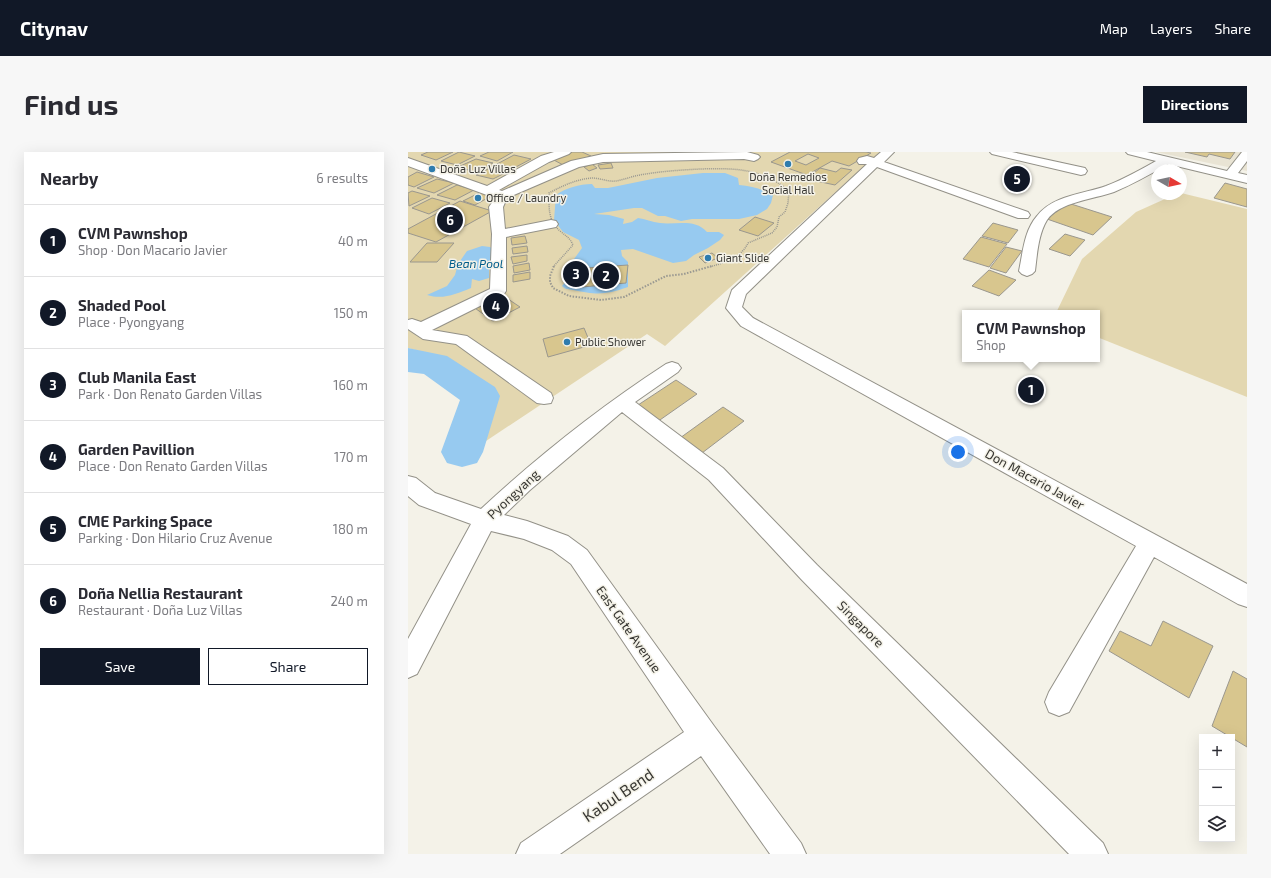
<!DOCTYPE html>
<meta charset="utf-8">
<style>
:root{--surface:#fff;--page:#f7f7f7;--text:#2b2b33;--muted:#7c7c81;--line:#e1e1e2;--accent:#111827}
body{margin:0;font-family:"Exo 2",sans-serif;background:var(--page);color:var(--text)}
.controls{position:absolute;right:12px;bottom:12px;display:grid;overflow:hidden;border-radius:0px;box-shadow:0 4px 16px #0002}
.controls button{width:36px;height:36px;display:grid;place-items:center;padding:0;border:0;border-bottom:1px solid var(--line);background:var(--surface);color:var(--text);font:20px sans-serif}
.compass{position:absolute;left:743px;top:12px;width:36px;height:36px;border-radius:50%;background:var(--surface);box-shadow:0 4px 16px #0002;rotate:99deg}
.you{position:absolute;left:550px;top:300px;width:14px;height:14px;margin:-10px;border:3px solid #fff;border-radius:50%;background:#1a73e8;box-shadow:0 0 0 6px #1a73e833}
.badge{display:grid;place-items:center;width:26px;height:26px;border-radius:50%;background:var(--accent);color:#fff;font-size:13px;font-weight:700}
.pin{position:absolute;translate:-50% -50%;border:2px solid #fff;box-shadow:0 1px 4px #0006}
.popup{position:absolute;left:554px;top:158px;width:138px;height:52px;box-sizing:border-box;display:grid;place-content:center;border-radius:0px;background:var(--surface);filter:drop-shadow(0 1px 3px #0005);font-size:13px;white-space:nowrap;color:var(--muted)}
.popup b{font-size:15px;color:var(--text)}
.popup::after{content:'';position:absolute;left:50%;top:100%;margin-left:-8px;border:8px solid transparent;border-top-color:var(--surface)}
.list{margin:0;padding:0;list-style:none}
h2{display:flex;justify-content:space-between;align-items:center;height:52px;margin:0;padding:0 16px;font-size:17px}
h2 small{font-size:13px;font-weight:400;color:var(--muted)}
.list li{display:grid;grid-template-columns:26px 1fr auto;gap:12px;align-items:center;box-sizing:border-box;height:72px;padding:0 16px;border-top:1px solid var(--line)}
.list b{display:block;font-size:15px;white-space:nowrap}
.list p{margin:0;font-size:13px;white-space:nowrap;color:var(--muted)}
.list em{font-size:13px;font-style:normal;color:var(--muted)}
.actions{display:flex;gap:8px;padding:12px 16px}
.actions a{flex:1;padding:9px 0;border:1px solid var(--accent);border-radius:0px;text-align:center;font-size:14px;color:var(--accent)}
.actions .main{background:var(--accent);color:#fff}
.icon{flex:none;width:22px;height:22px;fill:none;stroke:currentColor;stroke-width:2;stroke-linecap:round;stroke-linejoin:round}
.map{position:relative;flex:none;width:839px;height:702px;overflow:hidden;border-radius:0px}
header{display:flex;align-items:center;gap:24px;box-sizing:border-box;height:56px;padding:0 20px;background:var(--accent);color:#fff}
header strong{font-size:19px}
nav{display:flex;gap:22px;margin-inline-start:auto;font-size:14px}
.intro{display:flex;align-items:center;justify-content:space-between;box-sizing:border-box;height:96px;padding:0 24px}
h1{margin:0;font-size:28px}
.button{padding:10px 18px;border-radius:0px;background:var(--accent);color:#fff;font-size:14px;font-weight:700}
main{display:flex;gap:24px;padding:0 24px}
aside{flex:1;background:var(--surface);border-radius:0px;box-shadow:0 4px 16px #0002}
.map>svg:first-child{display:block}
.built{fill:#e9e4d4}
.green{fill:#e3d7b0}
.water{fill:#97caf0}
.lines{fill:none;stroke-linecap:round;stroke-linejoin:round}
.river{fill:#97caf0;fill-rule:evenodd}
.building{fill:#d8c68e;stroke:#9a978e;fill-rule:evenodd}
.minor-casing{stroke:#939188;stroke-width:2}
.path-far1{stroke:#999891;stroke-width:1.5;stroke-dasharray:1 1;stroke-linecap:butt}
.path{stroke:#999891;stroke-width:2;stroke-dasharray:1.5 1.5;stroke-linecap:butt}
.minor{fill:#fff;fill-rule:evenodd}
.poi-dot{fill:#2e7cae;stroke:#f4f2e8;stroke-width:1.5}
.labels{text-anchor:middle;stroke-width:3;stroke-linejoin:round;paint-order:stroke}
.far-poi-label{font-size:11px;fill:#383733;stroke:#f4f2e8;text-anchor:start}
.far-water-label{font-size:12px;font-style:italic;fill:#005c8b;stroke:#f4f2e8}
.street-label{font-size:13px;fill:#383733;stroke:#f4f2e8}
.near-street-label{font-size:16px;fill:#383733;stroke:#f4f2e8}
</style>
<header>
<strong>Citynav</strong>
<nav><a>Map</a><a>Layers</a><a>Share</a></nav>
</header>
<div class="intro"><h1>Find us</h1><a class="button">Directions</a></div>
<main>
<aside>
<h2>Nearby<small>6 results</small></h2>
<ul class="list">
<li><span class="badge">1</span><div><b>CVM Pawnshop</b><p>Shop · Don Macario Javier</p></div><em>40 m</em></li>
<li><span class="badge">2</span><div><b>Shaded Pool</b><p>Place · Pyongyang</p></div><em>150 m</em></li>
<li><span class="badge">3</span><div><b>Club Manila East</b><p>Park · Don Renato Garden Villas</p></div><em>160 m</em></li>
<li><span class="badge">4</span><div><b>Garden Pavillion</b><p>Place · Don Renato Garden Villas</p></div><em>170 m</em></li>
<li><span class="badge">5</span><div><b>CME Parking Space</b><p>Parking · Don Hilario Cruz Avenue</p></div><em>180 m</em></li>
<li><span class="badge">6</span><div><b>Doña Nellia Restaurant</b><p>Restaurant · Doña Luz Villas</p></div><em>240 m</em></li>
</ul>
<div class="actions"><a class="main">Save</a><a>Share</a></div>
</aside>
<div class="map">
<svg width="839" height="702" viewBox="0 0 839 702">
<rect width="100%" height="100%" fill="#f4f2e8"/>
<path class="built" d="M748,0h91v19z"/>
<path class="green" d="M0,0h472l-215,194 -18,-12 -167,111 10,-56 -52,-33 -30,-8z
M773,41l66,16v188l-150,-60v-24h-41l26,-54 54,-47 40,-18h5z"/>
<path class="water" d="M295,21h22l13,5 1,7c13,1 23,4 34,10l-2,8 -4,6 -10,6 -18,4h-47l-11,2 -16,-5h-7l-16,-8h-8l-40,6 15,1 15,4 -1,5 9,-2 6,-4c7,1 14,4 22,5 16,2 35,-5 47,9h12l5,3 -4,5 -12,8 -14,7 -8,6 -13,2 -40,-14 -12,1 1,6 6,6v25c-23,8 -31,8 -55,3 -5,-1 -7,0 -11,-4l9,-11 -2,-9 13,-18 -3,-8 -16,-8 -9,-12 2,-25c10,-7 23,-11 36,-11l3,4h13l49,-10z
M74,94l8,1 4,3 1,12 -6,8v8l-10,3 -7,-2 -1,9c-15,6 -28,12 -44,7l20,-9 8,-11 3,-11 9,-13z"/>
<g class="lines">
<path class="river" d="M0,196l39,8 48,31 5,9 -17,56 -6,11 -15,4 -15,-4 -6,-11 19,-52 -36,-26 -16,-2z"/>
</g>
<path class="building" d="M20,0h25l-17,8 -15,-5z
M51,0l16,4 -18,9 -16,-4z
M81,0h24l-16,9 -17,-5z
M163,0h11l9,4 -26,10 -13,-7z
M382,0h76l5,1 -22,13 -17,-5 -25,14 -36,-13zM400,2l11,4 -13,7 -11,-4z
M777,0h50l-5,7 -21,-5 -2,3z
M106,3l17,4 -17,9 -17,-4z
M68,7l17,4 -18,9 -17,-5z
M203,11l2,5 -13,1 -2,-4z
M184,12l5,4 -8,3 -5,-4z
M86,14l17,4 -18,9 -17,-4z
M412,16l16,4 5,-4 11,2 -17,15 -28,-6z
M9,20l17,5 -20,10 -6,-2v-8z
M29,27l17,4 -20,10 -17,-5z
M817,31l22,6v18l-33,-9z
M49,33l17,5 -19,10 -18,-5z
M4,39l18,5 -21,10 -1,-13z
M73,40l12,3 -18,10 -12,-4z
M24,46l18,5 -21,11 -17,-6z
M52,49l32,10 -56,31 -28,-9v-4z
M660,51l44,14 -19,18 -46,-16z
M347,65l19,6 -16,13 -19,-6z
M585,71l25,7 -10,13 -26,-7z
M657,82l20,6 -15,16 -21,-7z
M117,84l2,7 -15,2 -1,-7z
M573,85l26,7 -18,23 -26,-8z
M19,91h27l-17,19h-27z
M119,94l1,6 -15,2 -1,-6z
M598,95l16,4 -16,22 -16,-5z
M304,101l6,5 -13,5 -6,-6z
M119,103v6l-14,3 -2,-7z
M121,111l1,7 -16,3 -1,-7z
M220,113l-2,18 -44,4 4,-19z
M581,118l27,10 -17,16 -27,-10z
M122,120v7l-17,3v-7z
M91,141l21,14 -27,14 -21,-15z
M176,176l7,17 -43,12 -5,-18z
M268,228l21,14 -40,28 -22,-15z
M315,255l21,14 -42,32 -22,-15z
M755,469l50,25 -24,52 -80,-47 11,-20 31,15z
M825,519l14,8v68l-35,-21z"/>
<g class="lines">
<g class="minor-casing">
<path id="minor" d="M146,0h17l-2,2 -20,8 -50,28 3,1 69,-30 32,-7 144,-2 11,3 2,2 -2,2 -4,2 -10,-2 -141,3 -24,5 -72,31 -4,9 2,22 46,-9 5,1 2,3 -2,3 -50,10v54l-2,3 -72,36 35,6 84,57 2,5 -2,5 -7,1 -7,-1 -81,-59 -33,-5 -15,-10v-9l4,-1 9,3 69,-33 2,-55 -3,-27 6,-9 -87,-32v-8l79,28 54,-30z
M473,0h13l-10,10 144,50 2,3 -2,3h-10l-141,-51 -131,127 -4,13 11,11 494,266v23l-9,-3 -84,-47 -85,155 -10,4 -10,-4 -4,-10 4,-10 87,-146 -395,-220 -15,-18 6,-18 135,-126h-8l-2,-3 2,-3 8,-2 7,2z
M582,0h22l73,16 2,3 -2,3 -4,1 -89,-21z
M718,0h21l80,19 15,-19h5v9l-9,12 9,2v8l-79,-19c-17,10 -35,20 -54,28 -20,7 -55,10 -67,28 -9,15 -10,35 -12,51l-3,3 -5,2 -5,-2 -3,-3c4,-19 5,-40 18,-55 16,-21 47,-22 69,-30 18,-7 34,-16 50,-25l-28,-7z
M264,210l6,2 3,4 -3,4 -43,30 88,66 94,97 286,278 5,11h-39l-268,-275 -92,-99 -87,-68 -92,78 -26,25 23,6 41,15 19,14 127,176 87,117 5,11h-36l-69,-98 -141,98h-44l5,-11 163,-111 -113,-168 -19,-14 -28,-11 -33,-8 -74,143 -9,4v-39l63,-115 -52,-19 -11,-9v-20l8,2 19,15 46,16c57,-53 119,-102 185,-145z"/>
</g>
<path class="path-far1" d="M145,115l20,-22c-3,-7 -7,-9 -13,-14 -12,-10 -11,-23 -11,-38 13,-7 28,-14 43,-15 8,0 16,4 24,3 10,-2 20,-6 30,-7 18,-3 36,-4 54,-5 34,-1 62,-1 89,22l-1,12 -3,9 -6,5 -2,10 -5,6 -24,10c-7,15 -24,20 -39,24"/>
<path class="path" d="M146,114l-4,10v6l3,6 16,8 32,4 23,-3 42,-21 18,-2 28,-8"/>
<use href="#minor" class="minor"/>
</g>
<g class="poi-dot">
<circle cx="380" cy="12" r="4"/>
<circle cx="24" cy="17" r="4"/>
<circle cx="70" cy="46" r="4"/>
<circle cx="300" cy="106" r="4"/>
<circle cx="159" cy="190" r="4"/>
</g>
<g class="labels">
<g class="far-poi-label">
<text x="32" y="21">Doña Luz Villas</text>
<text x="380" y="29" text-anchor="middle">Doña Remedios<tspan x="380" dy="13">Social Hall</tspan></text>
<text x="78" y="50">Office / Laundry</text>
<text x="308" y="110">Giant Slide</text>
<text x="167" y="194">Public Shower</text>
</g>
<g class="far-water-label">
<text x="68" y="116">Bean Pool</text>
</g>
<g class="street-label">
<text transform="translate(627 327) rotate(29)" y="5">Don Macario Javier</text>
<text transform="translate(105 342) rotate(-43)" y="5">Pyongyang</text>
<text transform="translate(453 472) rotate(45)" y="5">Singapore</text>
<text transform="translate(221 477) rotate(55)" y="5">East Gate Avenue</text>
</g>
<g class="near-street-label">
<text transform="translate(210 643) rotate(-34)" y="6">Kabul Bend</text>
</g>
</g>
</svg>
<div class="controls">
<button>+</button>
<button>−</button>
<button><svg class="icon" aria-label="layers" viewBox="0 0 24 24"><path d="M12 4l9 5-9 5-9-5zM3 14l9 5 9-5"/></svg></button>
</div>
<svg class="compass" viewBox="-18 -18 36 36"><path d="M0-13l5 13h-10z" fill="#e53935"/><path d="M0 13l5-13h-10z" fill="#7c7c81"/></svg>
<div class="you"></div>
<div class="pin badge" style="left:623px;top:238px">1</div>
<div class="popup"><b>CVM Pawnshop</b>Shop</div>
<div class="pin badge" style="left:198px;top:124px">2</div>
<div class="pin badge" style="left:168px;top:122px">3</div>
<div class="pin badge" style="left:88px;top:154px">4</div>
<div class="pin badge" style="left:609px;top:27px">5</div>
<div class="pin badge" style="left:42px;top:68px">6</div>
</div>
</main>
